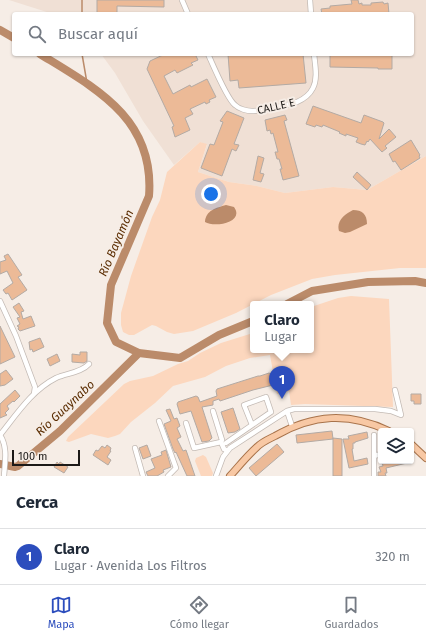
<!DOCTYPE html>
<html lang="es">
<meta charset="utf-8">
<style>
:root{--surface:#fff;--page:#f6f6f7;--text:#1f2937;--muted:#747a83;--line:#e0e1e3;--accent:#2c4dbd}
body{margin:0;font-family:"Fira Sans",sans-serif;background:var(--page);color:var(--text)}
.controls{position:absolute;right:12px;bottom:12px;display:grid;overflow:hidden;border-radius:4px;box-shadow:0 1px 3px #0004}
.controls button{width:36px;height:36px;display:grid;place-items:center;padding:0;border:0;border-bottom:1px solid var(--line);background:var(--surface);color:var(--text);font:20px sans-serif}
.scale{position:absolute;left:12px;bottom:10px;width:68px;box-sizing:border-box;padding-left:4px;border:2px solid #1c1917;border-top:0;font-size:11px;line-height:14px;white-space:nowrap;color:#1c1917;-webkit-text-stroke:3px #f6ede6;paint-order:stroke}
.you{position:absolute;left:211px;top:194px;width:14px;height:14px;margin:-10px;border:3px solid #fff;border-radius:50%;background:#1a73e8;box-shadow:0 0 0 6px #1a73e833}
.badge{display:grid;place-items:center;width:26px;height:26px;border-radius:50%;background:var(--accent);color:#fff;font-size:13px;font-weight:700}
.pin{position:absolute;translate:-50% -33px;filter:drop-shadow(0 1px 2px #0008)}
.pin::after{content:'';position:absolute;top:21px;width:14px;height:12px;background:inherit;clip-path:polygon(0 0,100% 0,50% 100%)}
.popup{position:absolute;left:250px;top:301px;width:64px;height:52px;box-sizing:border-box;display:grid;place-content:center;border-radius:4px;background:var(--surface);filter:drop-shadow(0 1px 3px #0005);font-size:13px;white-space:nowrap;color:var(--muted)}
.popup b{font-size:15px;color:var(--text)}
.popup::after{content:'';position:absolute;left:50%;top:100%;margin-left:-8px;border:8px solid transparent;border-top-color:var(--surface)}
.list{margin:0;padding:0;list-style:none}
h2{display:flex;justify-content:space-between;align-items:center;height:52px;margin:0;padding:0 16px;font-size:17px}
h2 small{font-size:13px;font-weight:400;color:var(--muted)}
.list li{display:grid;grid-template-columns:26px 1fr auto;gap:12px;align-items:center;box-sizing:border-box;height:56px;padding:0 16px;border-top:1px solid var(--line)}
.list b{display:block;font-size:15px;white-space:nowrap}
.list p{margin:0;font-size:13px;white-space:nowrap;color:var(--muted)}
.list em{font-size:13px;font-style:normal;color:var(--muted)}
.icon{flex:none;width:22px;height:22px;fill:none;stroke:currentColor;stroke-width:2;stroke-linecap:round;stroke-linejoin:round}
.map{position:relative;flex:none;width:426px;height:476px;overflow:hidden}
.search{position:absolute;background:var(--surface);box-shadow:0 1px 3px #0004;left:12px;right:12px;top:12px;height:44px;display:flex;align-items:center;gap:10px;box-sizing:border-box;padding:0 14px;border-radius:4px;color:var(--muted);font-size:15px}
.sheet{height:108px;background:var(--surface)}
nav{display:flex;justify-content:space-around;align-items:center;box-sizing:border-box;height:56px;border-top:1px solid var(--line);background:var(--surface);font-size:11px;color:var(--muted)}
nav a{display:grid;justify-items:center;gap:2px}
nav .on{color:var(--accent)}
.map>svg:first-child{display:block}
.built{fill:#f0e0d5}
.green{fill:#fcd7be}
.water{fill:#bb8b6a}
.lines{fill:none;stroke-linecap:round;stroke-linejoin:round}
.stream{stroke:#bb8b6a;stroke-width:1.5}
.river{stroke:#bb8b6a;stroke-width:8}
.building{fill:#ecba97;stroke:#b3aaa4}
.minor-casing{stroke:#c3bab4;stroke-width:6}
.major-casing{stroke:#a8734b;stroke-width:8}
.minor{stroke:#fff;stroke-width:4.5}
.major{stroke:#f8c8a4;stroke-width:6}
.labels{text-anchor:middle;stroke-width:4;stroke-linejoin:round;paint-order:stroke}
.street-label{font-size:11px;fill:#1c1917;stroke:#f6ede6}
.water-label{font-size:12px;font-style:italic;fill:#5a2c01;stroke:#f6ede6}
</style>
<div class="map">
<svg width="426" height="476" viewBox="0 0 426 476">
<rect width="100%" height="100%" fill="#f6ede6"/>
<path class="built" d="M9,0h417v156l-59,34 -34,-3 -48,6 -28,-7 -28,-4 -31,-10 9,-27 -7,-3 -26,23 -31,-44 -28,-48 -14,-19h311v-40h-359z"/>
<path class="green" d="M200,142l7,2 -9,28 31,10 28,4 28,7 48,-6 34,3 59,-34v112h-26l-65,7 -23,4 -41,16 -35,18 -43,18 -19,3 -7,-2 -11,-6 -4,-1 -18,10h-5l-6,-3 -2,-7v-12l10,-37 21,-59 8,-17 7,-28z
M351,296l38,3 4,108 -88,-3 -14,1 -2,-14 -12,3 -7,-39 -20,3 -24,8 -21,11 -32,9 -18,17 -24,19 -11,12 -5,2 -7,2 -17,-4 -22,8 -3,-1 2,-4 56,-53 6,-3 23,-5 25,-12 10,-3 12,-8 21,-10 32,-10v17h58v-43l27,-9z
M203,455l3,2 7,16 -1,3h-11l-6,-15 1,-3z"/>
<path class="water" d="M226,205l8,2c11,15 -19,21 -29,15 1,-12 11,-14 21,-17z
M353,210c9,0 14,4 14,14l-17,8 -5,1 -6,-2c-3,-10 6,-17 14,-21z"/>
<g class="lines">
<path class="stream" d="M82,14v-14
M82,54l5,29"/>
<path class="river" d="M0,30l14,8
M40,54c57,35 115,65 109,142l-38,89 -4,38 9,19 23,11 41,5 39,-23 34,-14
M287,304l25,-13 56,-9 47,-1 11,2
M0,464l15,3 3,-1 42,-35 79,-78"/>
</g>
<path class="building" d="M97,0h67v7l-47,-1v8h-20z
M351,0h7l1,4 3,-1v2h9v-2l12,-1 1,2 4,-1 1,11h-67l-1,-5 9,-1v-2l22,-2z
M165,54h30l3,6 -7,3 2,2 -16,8 -2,-3 -11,6 9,18 17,-9 1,2 16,-8 9,18 -7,3 1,2 -4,2 -1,-2 -15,7 3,5 -8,4 5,12 -15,7 -3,-10 2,-1 -27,-57 3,-8z
M228,54h75l3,29 -67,5 -1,-8 -8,1z
M330,54h62v15h-14v-1l-48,-1z
M313,106l48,17 3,-8 19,7 1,1 -5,16 10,-10 7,8 -11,9 2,2 -5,4 -12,-13 -2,3 -1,-1 -2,4 -4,-1 -5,-2 2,-4 -12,-4v2l-7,-3 1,-1 -17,-7 -1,2 -6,-2 -1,2 -9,-3z
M227,111l17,7 -10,26 5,1 -3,6 -4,-2 -10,27 -21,-8 9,-24 4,1 9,-23 -3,-1z
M285,115l2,5 -3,1 15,55 -16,4 -3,-11h2l-3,-10h-2l-2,-7h3l-5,-19 -2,1 -1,-4 -3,1 -2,-11z
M411,140l9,15 -1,1 1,2 -19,12 -6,-9 -2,1 -4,-8z
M258,156l6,2 -4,15 4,1 -3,8 -8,-2z
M357,172l14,13 -4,5 -14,-13z
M8,254l14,21 -4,2 9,13 -15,10 -4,-7 -2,1 -3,-4 10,-7 -6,-12 -7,3v-12l6,-2 -2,-4z
M19,303l5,8 -3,1 2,7 8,-3 4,10 -15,5 -2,-2 1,-2 -2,-1 3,-2 -3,-6 3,-1 -7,-10z
M0,326l15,31 -15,7z
M40,338l4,9 -11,5 -1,-3 -2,1 -1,-8z
M80,352h7v9l-3,2 -12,-1v-8l8,1z
M57,354l3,7 -10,5 -3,-7z
M6,370l7,9 -8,6 -5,1v-12z
M269,373l2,1 2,11 -20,5 -33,11 -1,-2 -6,2v4l-11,2 10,31 -3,3 -7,1 -11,-31 -11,3 -3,-10 1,-2 18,-6 2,1 2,5 17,-6 -1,-5 1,-2 41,-13h2z
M15,390l5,6 -6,6 -1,-1 -6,5 2,3 -4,4 2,2 -7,3v-14z
M411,394h10v10h-7v-3h-3z
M233,408l7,21 -5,3 -7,1 -7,-21z
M170,409l4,10 3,-1 3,8 -3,2 4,9 -4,2 6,12 3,-1 9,26h-8l-11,-24 -1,1 -2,-4 -9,-25 7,-3 -5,-11z
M332,431l1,8 -36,4 -1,-8z
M367,432l1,6 -13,4v1h-2v6h-1l2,12 13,-3 1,6 -19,4 -6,-29h6l-1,-3z
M333,438l9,1v37h-9z
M277,444l7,8 -28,24 -7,-8z
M107,445l4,3 -1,3h1l-4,6 4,3 -3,5 -15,-10 3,-5 2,1 4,-5 3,2z
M147,445l4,11 -8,3 -4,-11z
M166,450l5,17 -8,3 1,2 -7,4h-9l-2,-4 9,-4 -4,-9 11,-4 -1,-3z
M386,461h21v2l-21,5 1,5h-2l1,3h-8v-4h3l-2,-5 4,-1 -1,-4z
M57,462l2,2 1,-2 8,5 -4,6 -10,-6z"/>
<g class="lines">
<g class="minor-casing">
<path id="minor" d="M182,0l6,14
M310,0l1,14
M208,54c5,11 19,45 27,51 4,4 12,6 17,6 10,0 36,-6 45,-9 7,-3 13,-8 16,-14 5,-10 2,-23 1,-34
M0,301l16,35 19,51 -1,7
M213,411l9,29
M287,411l5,15
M159,421l17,47 -8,8
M186,423l8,25 27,-6
M0,435c16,-20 32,-45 56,-57 10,-5 25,-5 33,-14
M0,435c8,12 5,27 4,41
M222,440l-1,2 3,7 2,1
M226,443l45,-31 -5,-15 -22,8 8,20
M135,448l8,28
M374,456l7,-2
M216,476l7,-19 7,-9 57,-37 7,-2h81l16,2 10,4 -6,-25
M374,476v-41"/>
</g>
<g class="major-casing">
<path id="major" d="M411,444l15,14
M230,476c9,-10 17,-20 27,-29 5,-5 12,-8 18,-11 38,-22 74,-24 114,-5"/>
</g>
<use href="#minor" class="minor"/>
<use href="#major" class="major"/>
</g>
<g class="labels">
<g class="street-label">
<text transform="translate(276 106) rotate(-13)" y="4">CALLE E</text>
</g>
<g class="water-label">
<text transform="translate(116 243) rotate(-67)" y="4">Río Bayamón</text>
<text transform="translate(65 408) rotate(-43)" y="4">Río Guaynabo</text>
</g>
</g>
</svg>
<div class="controls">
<button><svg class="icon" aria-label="layers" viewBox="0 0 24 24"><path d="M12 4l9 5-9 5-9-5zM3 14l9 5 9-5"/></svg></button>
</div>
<div class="scale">100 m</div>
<div class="you"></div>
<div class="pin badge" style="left:282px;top:399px">1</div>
<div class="popup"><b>Claro</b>Lugar</div>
<div class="search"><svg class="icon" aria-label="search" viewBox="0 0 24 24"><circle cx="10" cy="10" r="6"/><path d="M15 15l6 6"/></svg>Buscar aquí</div>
</div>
<section class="sheet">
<h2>Cerca<small></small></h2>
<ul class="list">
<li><span class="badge">1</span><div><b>Claro</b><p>Lugar · Avenida Los Filtros</p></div><em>320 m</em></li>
</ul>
</section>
<nav>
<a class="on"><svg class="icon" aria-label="map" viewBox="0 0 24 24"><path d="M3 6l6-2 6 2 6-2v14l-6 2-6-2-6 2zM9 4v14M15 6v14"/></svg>Mapa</a>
<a><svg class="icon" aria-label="directions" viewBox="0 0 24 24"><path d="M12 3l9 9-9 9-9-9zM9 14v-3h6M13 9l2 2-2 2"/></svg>Cómo llegar</a>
<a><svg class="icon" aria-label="saved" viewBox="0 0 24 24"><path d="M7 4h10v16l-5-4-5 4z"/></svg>Guardados</a>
</nav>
